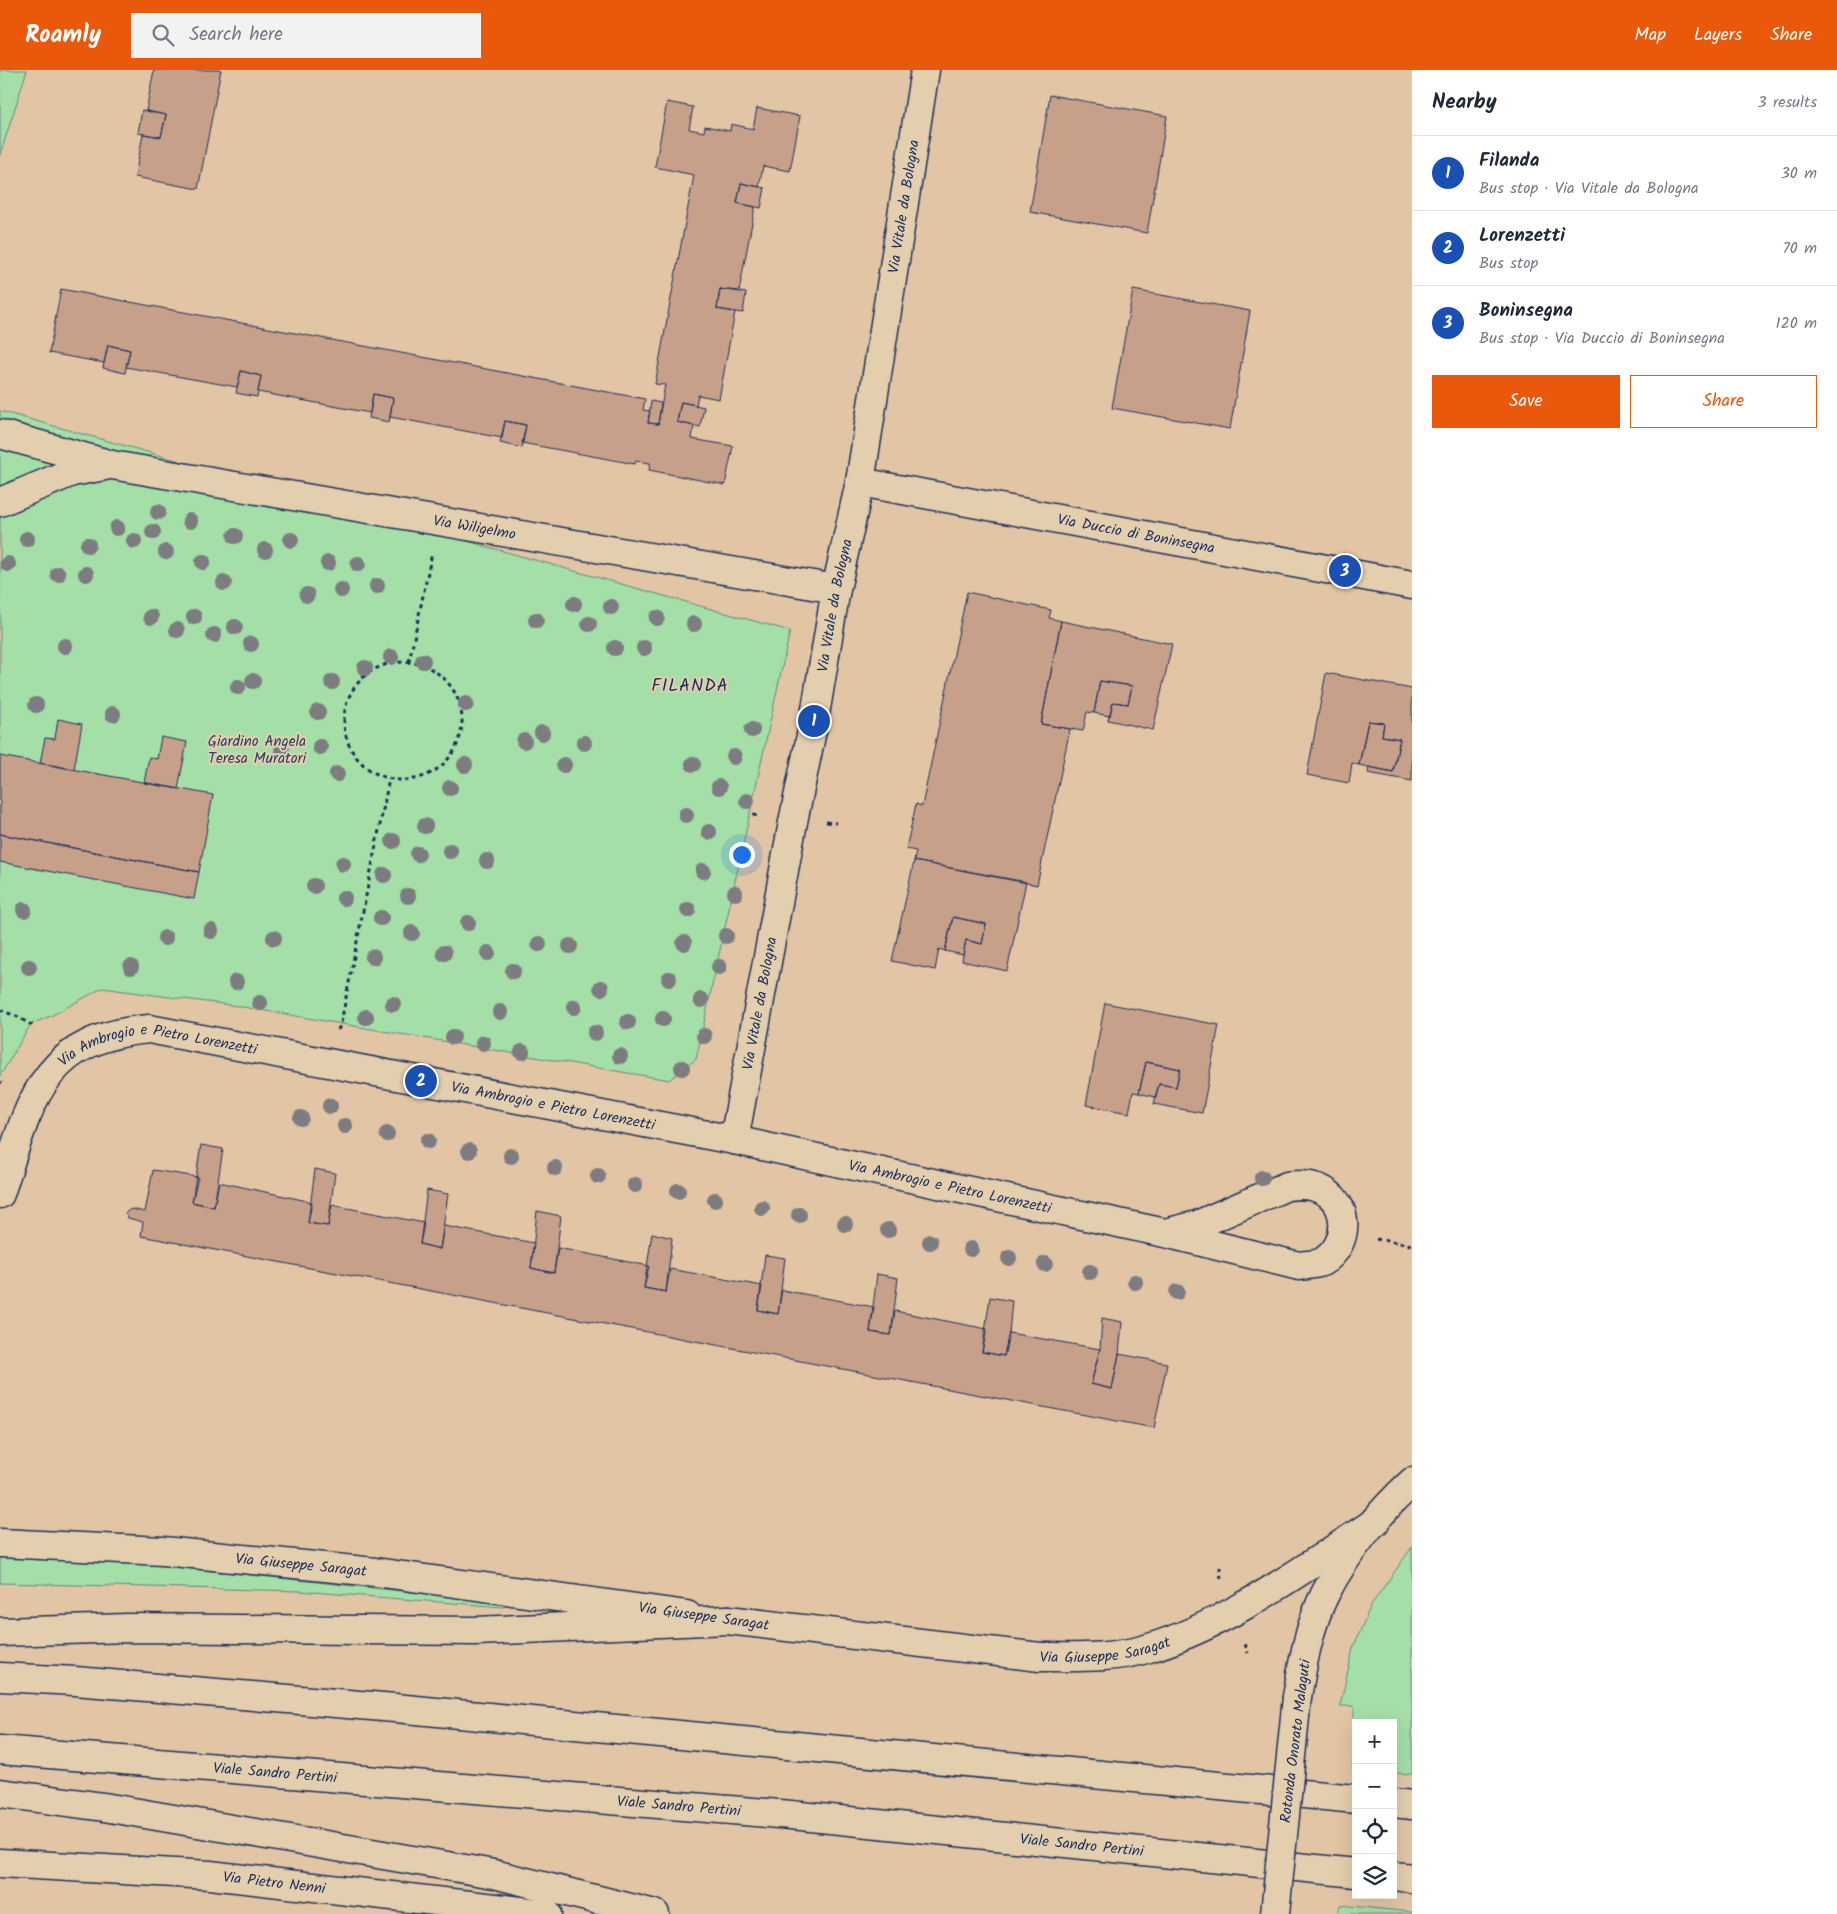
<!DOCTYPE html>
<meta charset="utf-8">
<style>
:root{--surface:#fff;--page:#f2f2f3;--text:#1f2937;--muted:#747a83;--line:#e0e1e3;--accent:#ea580c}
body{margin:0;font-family:Kalam,sans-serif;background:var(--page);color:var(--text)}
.controls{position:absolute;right:15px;bottom:15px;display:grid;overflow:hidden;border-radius:0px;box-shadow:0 5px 20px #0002}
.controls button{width:45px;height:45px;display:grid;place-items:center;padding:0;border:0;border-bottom:1px solid var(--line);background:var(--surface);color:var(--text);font:25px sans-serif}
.you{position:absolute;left:741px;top:784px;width:18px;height:18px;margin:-12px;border:4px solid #fff;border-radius:50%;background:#1a73e8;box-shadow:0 0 0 8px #1a73e833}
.badge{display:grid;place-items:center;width:32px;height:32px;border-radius:50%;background:var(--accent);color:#fff;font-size:16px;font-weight:700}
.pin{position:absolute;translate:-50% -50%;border:2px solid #fff;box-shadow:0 1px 5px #0006}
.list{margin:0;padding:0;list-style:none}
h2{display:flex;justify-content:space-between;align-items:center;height:65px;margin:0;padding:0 20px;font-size:21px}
h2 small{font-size:16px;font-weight:400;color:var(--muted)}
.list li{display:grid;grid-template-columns:32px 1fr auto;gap:15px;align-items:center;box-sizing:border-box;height:75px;padding:0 20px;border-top:1px solid var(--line)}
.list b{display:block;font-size:19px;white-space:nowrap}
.list p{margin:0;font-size:16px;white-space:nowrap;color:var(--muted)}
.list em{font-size:16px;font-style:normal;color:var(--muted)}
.actions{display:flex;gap:10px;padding:15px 20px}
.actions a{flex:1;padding:11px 0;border:1px solid var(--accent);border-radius:0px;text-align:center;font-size:18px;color:var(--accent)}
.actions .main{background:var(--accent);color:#fff}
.icon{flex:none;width:28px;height:28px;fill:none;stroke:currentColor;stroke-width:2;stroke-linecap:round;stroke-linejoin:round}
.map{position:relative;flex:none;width:1412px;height:1844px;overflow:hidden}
header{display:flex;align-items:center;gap:30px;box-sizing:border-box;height:70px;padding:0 25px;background:var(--accent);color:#fff}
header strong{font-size:24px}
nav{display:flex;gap:28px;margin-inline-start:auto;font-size:18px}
.search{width:350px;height:45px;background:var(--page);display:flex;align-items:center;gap:12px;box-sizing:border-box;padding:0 18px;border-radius:0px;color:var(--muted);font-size:19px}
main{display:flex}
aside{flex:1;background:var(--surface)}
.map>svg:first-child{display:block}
.green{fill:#a3dfa6;stroke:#5f8782}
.building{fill:#c7a08a;stroke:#1b2f5e}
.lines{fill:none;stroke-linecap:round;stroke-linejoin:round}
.minor-casing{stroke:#1b2f5e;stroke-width:31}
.major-casing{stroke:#1b2f5e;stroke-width:31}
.highway-casing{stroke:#1b2f5e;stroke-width:31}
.path{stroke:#1b2f5e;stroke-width:3;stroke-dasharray:4 4;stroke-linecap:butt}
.minor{stroke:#e3cead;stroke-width:28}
.major{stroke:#e3cead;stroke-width:28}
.highway{stroke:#e3cead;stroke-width:28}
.major-bridge-casing{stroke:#1b2f5e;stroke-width:31;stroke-linecap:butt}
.major-bridge{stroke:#e3cead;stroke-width:28}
.tree{fill:#7c7c81}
.labels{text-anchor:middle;stroke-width:4;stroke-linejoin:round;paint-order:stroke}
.street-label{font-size:15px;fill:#1b2f5e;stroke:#e3cead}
.park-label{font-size:15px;fill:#294165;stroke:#e3cead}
.quarter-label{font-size:18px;letter-spacing:1px;fill:#1b2f5e;stroke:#e3cead}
</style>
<header>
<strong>Roamly</strong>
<div class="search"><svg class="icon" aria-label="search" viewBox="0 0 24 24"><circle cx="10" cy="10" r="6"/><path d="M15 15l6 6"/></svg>Search here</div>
<nav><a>Map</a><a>Layers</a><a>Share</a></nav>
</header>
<main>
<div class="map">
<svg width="1412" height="1844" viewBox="0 0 1412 1844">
<rect width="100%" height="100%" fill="#e2c5a4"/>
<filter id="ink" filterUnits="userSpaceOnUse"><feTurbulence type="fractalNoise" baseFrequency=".02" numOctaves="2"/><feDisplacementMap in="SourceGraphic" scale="10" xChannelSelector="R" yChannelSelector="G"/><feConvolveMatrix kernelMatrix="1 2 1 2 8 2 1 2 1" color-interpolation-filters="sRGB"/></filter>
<g filter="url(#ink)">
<path class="green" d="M0,0h27l-27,85z
M0,341l790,220 -94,428 -27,21 -432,-74 -135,-18 -51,28 -20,8 -31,52z
M1412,1477v227l-19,-1v-50h-37v46h-3l1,-63h-14l13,-58 18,-43z
M0,1486l136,7 370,39 -2,5 -205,-16 -299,-8z
M1340,1835l72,7v2h-74z"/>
<path class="building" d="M154,0h67l-23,119 -63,-12 8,-43 18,3 5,-22 -20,-4z
M1050,25l117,21 -20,117 -117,-21z
M667,32l26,5 -4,22 15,3 1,-6 25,5 1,-7 22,5 4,-21 43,8 -10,55 -27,-5 -4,21 -18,-4 -4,20 18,4 -16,84 -19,-2 -3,20 18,3 -16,87 -21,-4 -2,10 -15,-3 -4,20 17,4 -2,13 41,7 -8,39 -76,-15 1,-7 -14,-2 -1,3 -113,-21 4,-18 -21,-4 -3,17 -112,-21 3,-19 -20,-4 -3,19 -112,-21 3,-16 -20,-5 -4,16 -111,-20 4,-17 -22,-5 -4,18 -55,-10 12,-64 584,110 -2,11 7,1 -2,12 10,1 7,-39 -10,-1 39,-209 -39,-8z
M142,40l24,5 -5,22 -23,-4z
M741,113l24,5 -4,20 -24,-5z
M720,219l26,4 -3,20 -26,-4z
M1133,220l117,21 -20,118 -118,-21z
M108,275l22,5 -5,23 -22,-5z
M241,301l20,5 -4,21 -21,-4z
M373,324l20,4 -4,24 -20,-4z
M651,331l10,2 -3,21 -10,-1z
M681,332l23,5 -4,20 -23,-5z
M505,351l21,4 -4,23 -22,-5z
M967,522l84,18 -2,8 12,3 -20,103 29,5 -33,156 -123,-24 2,-10 -10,-2 10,-45 6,2z
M1061,551l111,23 -19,86 -45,-10 5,-18 15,2 4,-18 -32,-5 -6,32 -7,-1 -4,19 -42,-7z
M1326,603l86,16v92l-44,-8 1,-6 24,5 7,-33 -18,-3 2,-13 -16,-2 -9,44 -7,-2 -3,20 -42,-8z
M1100,611l32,5 -4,18 -15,-2 -3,14 -16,-3z
M58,649l24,5 -8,45 -34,-6 5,-25 10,1z
M1368,651l16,2 -2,13 18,3 -7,33 -34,-7z
M161,667l26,5 -9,47 -34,-6 5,-26 8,2z
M0,686l213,39 -14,77 -199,-38z
M0,764l199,38 -5,27 -194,-37z
M914,791l112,21 -19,89 -45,-10 4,-21 16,4 4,-20 -33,-7 -8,34 -6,-2 -4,21 -43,-9z
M953,847l33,7 -4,20 -16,-4 -3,15 -18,-4z
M1105,933l114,22 -17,88 -48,-9 5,-20 17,3 4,-18 -34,-7 -7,31 -6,-1 -4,21 -43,-8z
M1146,992l34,7 -4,18 -17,-3 -4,13 -16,-4z
M201,1075l22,4 -9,58 -22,-5z
M315,1099l20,4 -7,53 -20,-3z
M153,1100l45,7 -6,25 22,5 5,-25 93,20 -4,21 20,3 4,-21 92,18 -4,21 20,5 4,-23 90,17 -3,25 23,5 4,-25 91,18 -5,22 22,4 4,-23 92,17 -4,24 20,4 4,-24 92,17 -4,25 21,3 4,-24 92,18 -5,23 22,4 5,-23 91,16 -9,35 21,5 7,-35 48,9 -13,65 -1013,-192 2,-14 -15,-4 -3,-5 6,-4 14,3z
M427,1120l21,4 -8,55 -20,-5z
M537,1141l24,5 -7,57 -23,-5z
M652,1163l20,5 -6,54 -22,-4z
M765,1185l20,3 -7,56 -20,-4z
M877,1204l21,4 -7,57 -21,-3z
M990,1227l22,4 -3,32 -5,23 -22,-4z
M1102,1248l20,4 -3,32 -7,35 -21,-5 9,-35z"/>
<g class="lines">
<g class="minor-casing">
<g id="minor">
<path id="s1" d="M0,364l112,31 724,124"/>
<path id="s2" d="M860,412l552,103"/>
<path d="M0,432l72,-30 33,-6"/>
<path id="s3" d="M734,1070l59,-318 21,-101 22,-132 24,-107 65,-412"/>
<path id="s4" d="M0,1124c29,-89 40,-156 149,-165l585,111 431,93 134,33c6,-1 17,-1 23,-4 29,-17 29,-61 -4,-74 -11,-4 -21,-3 -31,-2l-90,39 -32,8"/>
<path id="s5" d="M0,1473l163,8 212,21 312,43"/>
<path id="s6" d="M0,1793l210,12 337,39"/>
</g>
</g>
<g class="major-casing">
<g id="major">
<path id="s7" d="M728,1550l312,37c34,0 73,2 106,-8 83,-25 157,-80 229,-127"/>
<path d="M1297,1627c6,-35 12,-71 28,-103 21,-41 53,-81 87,-112"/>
</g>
</g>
<g class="highway-casing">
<g id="highway">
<path d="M0,1562l128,-4 348,3 252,-11"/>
<path d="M0,1607l75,4 320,27 961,91"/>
<path id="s8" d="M0,1680l791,65 565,58"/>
<path d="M0,1723l104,14 390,67 161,40"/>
<path d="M1393,1733l19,2"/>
<path d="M1393,1806l19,2"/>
</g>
</g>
<path class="path" d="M344 651a59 59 0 1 1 118 0a59 59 0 1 1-118 0Z
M409,592l23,-109
M753,745l8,1
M826,752l10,1
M0,940l16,6 19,11
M338,960l3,-7 48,-244
M0,1012l2,1
M1376,1169l36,6
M1220,1497l1,13
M1245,1574l3,9"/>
<use href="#minor" class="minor"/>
<use href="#major" class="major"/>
<use href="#highway" class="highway"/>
<g class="major-bridge-casing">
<path id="major-bridge" d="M1275,1844l22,-217"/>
</g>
<use href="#major-bridge" class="major-bridge"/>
</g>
<g class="tree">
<circle cx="158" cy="442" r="8"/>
<circle cx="190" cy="451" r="8"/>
<circle cx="117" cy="458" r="8"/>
<circle cx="153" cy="462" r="8"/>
<circle cx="235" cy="466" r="8"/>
<circle cx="27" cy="469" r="8"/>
<circle cx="291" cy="470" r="8"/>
<circle cx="134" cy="471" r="8"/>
<circle cx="88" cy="475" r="8"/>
<circle cx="265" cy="480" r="8"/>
<circle cx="166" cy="482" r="8"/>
<circle cx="203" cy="492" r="8"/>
<circle cx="328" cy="493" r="8"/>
<circle cx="8" cy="494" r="8"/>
<circle cx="358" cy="494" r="8"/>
<circle cx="58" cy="504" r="8"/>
<circle cx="86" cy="504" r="8"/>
<circle cx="224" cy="513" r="8"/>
<circle cx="377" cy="516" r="8"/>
<circle cx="341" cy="520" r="8"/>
<circle cx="307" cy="525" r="8"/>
<circle cx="574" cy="534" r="8"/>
<circle cx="611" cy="537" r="8"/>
<circle cx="151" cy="547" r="8"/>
<circle cx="194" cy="547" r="8"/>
<circle cx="657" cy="548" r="8"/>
<circle cx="536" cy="550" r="8"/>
<circle cx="589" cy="554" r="8"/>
<circle cx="694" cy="554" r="8"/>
<circle cx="235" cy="557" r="8"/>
<circle cx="177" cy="560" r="8"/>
<circle cx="214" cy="565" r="8"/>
<circle cx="251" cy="574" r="8"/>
<circle cx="65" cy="576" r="8"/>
<circle cx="615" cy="578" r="8"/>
<circle cx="644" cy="578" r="8"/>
<circle cx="391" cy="587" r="8"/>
<circle cx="423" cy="591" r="8"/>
<circle cx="365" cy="598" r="8"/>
<circle cx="253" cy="611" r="8"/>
<circle cx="332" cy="612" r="8"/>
<circle cx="238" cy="617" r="8"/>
<circle cx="466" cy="634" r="8"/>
<circle cx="36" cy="635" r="8"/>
<circle cx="318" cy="642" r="8"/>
<circle cx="113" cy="644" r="8"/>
<circle cx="752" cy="660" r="8"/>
<circle cx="542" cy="663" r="8"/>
<circle cx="524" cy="671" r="8"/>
<circle cx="584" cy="673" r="8"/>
<circle cx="320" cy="677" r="8"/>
<circle cx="282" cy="681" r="8"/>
<circle cx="734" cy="687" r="8"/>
<circle cx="693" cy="694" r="8"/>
<circle cx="465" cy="695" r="8"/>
<circle cx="564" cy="695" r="8"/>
<circle cx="337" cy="704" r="8"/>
<circle cx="719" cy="717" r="8"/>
<circle cx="450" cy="718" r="8"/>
<circle cx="747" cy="731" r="8"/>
<circle cx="686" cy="745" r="8"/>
<circle cx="425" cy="756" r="8"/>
<circle cx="709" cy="762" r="8"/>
<circle cx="393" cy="771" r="8"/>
<circle cx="450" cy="781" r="8"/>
<circle cx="743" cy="783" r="8"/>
<circle cx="418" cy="784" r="8"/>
<circle cx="487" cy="791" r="8"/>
<circle cx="343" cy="794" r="8"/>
<circle cx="703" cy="801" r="8"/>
<circle cx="384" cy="805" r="8"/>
<circle cx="314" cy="816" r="8"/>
<circle cx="735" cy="823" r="8"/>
<circle cx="408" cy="826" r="8"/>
<circle cx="344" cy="828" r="8"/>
<circle cx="24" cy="840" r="8"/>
<circle cx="688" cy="840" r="8"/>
<circle cx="381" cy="848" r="8"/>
<circle cx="468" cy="853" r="8"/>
<circle cx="211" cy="861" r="8"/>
<circle cx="412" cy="863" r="8"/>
<circle cx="726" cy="866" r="8"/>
<circle cx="165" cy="868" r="8"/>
<circle cx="274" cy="868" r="8"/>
<circle cx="684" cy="873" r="8"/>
<circle cx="539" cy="874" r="8"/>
<circle cx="570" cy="876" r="8"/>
<circle cx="444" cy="883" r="8"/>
<circle cx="488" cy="883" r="8"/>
<circle cx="373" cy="887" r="8"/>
<circle cx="29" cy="897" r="8"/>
<circle cx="131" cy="897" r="8"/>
<circle cx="719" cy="897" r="8"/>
<circle cx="513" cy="901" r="8"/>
<circle cx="669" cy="909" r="8"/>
<circle cx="236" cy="912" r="8"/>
<circle cx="601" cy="918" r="8"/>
<circle cx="701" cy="930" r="8"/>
<circle cx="260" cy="933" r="8"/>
<circle cx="393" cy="934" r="8"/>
<circle cx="574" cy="937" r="8"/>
<circle cx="500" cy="942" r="8"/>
<circle cx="366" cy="947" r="8"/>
<circle cx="663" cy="949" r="8"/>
<circle cx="628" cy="952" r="8"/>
<circle cx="595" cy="963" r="8"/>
<circle cx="704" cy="966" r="8"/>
<circle cx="453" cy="967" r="8"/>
<circle cx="483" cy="973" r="8"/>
<circle cx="522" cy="982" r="8"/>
<circle cx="620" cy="986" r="8"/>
<circle cx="682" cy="998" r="8"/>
<circle cx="330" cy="1036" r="8"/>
<circle cx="301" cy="1048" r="8"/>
<circle cx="345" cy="1056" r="8"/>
<circle cx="387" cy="1064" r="8"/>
<circle cx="428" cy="1071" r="8"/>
<circle cx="469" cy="1081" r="8"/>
<circle cx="511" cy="1086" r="8"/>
<circle cx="555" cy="1098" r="8"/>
<circle cx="598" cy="1106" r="8"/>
<circle cx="1262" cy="1108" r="8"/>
<circle cx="635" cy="1115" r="8"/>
<circle cx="678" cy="1121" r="8"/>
<circle cx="715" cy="1130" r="8"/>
<circle cx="762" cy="1138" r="8"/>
<circle cx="799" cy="1145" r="8"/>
<circle cx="845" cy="1154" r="8"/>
<circle cx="888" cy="1160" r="8"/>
<circle cx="930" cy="1172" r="8"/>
<circle cx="971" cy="1179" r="8"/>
<circle cx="1009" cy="1188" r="8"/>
<circle cx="1045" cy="1194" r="8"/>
<circle cx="1090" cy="1202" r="8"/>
<circle cx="1135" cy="1212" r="8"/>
<circle cx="1177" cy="1222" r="8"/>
</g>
</g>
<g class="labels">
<g class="street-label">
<text dy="5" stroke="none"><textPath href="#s3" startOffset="949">Via Vitale da Bologna</textPath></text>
<text dy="5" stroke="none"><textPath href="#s1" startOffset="484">Via Wiligelmo</textPath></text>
<text dy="5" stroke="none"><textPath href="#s2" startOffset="281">Via Duccio di Boninsegna</textPath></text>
<text dy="5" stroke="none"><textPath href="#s3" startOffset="544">Via Vitale da Bologna</textPath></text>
<text dy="5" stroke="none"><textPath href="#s3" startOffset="139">Via Vitale da Bologna</textPath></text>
<text dy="5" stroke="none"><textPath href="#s4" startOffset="249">Via Ambrogio e Pietro Lorenzetti</textPath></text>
<text dy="5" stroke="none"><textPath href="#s4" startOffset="654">Via Ambrogio e Pietro Lorenzetti</textPath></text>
<text dy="5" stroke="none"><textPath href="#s4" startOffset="1059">Via Ambrogio e Pietro Lorenzetti</textPath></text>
<text dy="5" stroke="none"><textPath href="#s5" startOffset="302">Via Giuseppe Saragat</textPath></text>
<text transform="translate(704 1546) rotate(8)" y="5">Via Giuseppe Saragat</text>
<text dy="5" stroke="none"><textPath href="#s7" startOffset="380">Via Giuseppe Saragat</textPath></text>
<text transform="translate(1295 1671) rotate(-83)" y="5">Rotonda Onorato Malaguti</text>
<text dy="5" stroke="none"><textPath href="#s8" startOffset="276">Viale Sandro Pertini</textPath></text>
<text dy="5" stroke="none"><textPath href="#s8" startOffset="681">Viale Sandro Pertini</textPath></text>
<text dy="5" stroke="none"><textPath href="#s8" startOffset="1086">Viale Sandro Pertini</textPath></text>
<text dy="5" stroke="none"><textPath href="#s6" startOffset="275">Via Pietro Nenni</textPath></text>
</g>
<g class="park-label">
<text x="257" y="676">Giardino Angela<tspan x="257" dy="17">Teresa Muratori</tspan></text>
</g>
<g class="quarter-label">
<text x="690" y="621">FILANDA</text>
</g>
</g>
</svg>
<div class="controls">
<button>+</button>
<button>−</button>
<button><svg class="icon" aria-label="locate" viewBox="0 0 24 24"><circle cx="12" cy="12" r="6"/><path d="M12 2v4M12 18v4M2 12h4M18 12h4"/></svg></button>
<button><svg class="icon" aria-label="layers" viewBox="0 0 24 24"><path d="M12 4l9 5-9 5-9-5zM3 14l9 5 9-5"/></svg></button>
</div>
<div class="you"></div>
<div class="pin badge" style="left:814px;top:651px;background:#1a4fb4">1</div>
<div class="pin badge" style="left:421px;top:1011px;background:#1a4fb4">2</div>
<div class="pin badge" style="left:1345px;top:501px;background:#1a4fb4">3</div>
</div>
<aside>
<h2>Nearby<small>3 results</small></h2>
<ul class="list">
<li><span class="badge" style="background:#1a4fb4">1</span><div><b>Filanda</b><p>Bus stop · Via Vitale da Bologna</p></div><em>30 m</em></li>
<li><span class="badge" style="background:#1a4fb4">2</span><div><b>Lorenzetti</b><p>Bus stop</p></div><em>70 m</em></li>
<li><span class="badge" style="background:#1a4fb4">3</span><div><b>Boninsegna</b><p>Bus stop · Via Duccio di Boninsegna</p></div><em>120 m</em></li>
</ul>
<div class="actions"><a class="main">Save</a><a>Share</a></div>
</aside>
</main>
